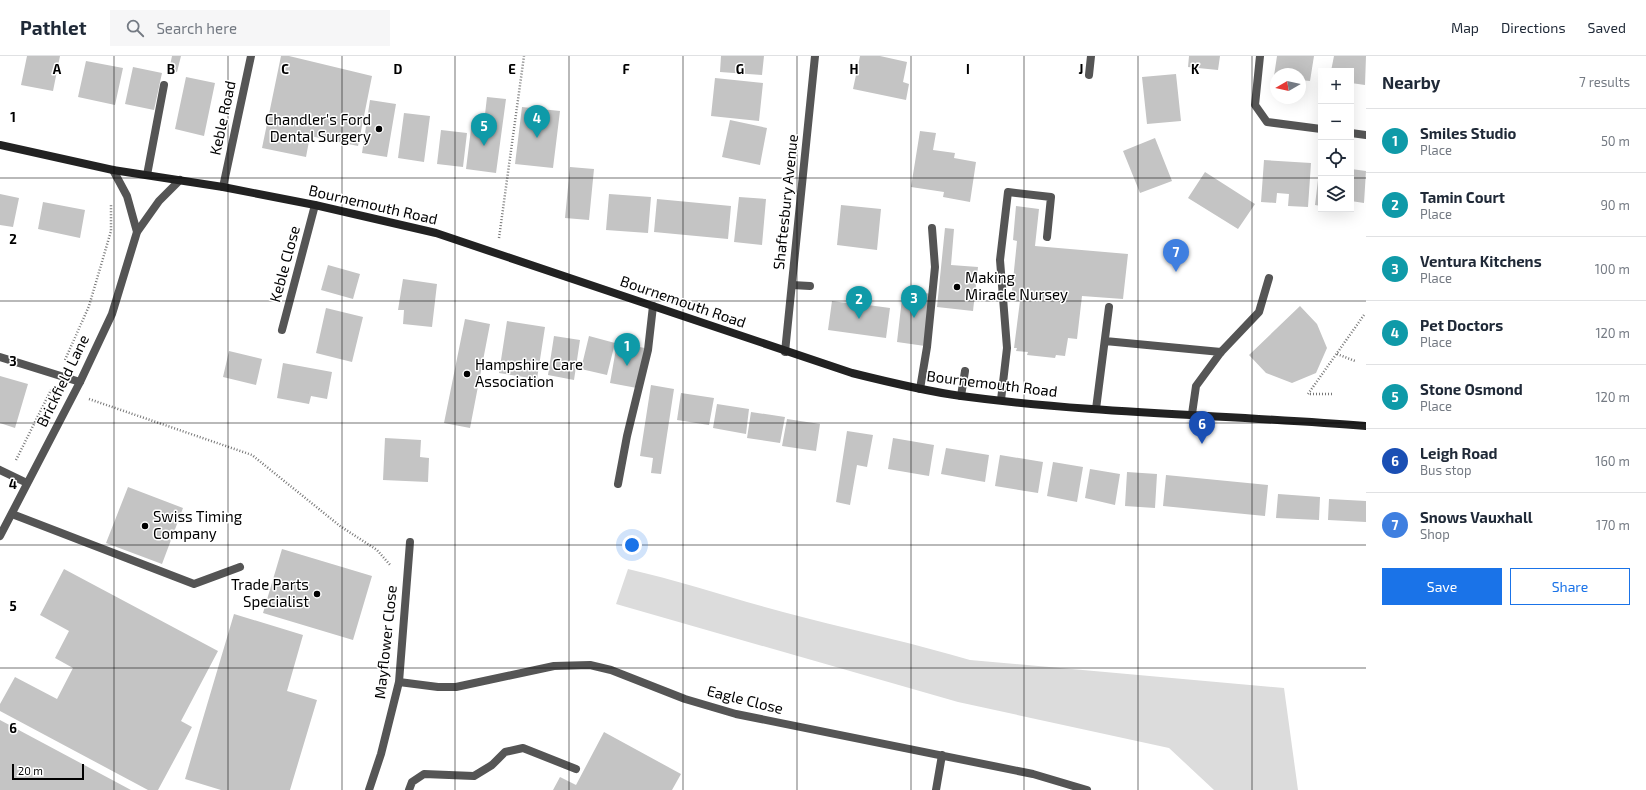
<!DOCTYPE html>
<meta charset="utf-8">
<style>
:root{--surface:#fff;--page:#f6f6f7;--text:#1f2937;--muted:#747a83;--line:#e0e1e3;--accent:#1a73e8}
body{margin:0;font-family:"Exo 2",sans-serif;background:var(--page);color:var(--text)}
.controls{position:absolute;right:12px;top:12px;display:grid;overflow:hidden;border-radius:0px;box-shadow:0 4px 16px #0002}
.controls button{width:36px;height:36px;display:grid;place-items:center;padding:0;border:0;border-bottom:1px solid var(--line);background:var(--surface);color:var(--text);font:20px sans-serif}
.compass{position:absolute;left:1270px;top:12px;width:36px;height:36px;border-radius:50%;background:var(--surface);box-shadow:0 4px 16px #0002;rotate:261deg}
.scale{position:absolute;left:12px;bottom:10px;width:72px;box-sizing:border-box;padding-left:4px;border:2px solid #000;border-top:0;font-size:11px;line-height:14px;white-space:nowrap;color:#000;-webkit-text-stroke:3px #fff;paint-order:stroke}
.you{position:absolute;left:632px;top:489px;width:14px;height:14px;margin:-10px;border:3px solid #fff;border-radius:50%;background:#1a73e8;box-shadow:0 0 0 6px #1a73e833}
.badge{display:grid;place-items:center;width:26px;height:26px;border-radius:50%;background:var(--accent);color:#fff;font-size:13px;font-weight:700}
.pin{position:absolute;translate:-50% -33px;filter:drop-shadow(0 1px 2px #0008)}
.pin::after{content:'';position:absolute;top:21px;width:14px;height:12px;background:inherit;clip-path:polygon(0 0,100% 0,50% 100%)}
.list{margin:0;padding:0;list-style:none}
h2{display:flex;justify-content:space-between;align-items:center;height:52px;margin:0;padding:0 16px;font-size:17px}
h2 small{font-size:13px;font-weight:400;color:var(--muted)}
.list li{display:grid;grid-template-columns:26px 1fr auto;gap:12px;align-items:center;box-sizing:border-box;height:64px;padding:0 16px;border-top:1px solid var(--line)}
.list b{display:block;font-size:15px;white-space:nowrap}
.list p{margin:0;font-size:13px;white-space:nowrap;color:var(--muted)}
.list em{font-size:13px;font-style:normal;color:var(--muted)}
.actions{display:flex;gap:8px;padding:12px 16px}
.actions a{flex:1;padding:9px 0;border:1px solid var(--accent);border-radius:0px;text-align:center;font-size:14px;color:var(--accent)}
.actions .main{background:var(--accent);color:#fff}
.icon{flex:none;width:22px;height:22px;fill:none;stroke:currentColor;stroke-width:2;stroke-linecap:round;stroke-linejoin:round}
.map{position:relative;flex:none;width:1366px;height:734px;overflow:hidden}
header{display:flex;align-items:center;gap:24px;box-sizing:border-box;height:56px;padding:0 20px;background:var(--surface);border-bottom:1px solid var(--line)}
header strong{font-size:19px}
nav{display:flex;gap:22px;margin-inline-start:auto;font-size:14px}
.search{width:280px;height:36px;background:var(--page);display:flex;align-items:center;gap:10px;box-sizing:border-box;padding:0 14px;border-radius:0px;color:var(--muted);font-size:15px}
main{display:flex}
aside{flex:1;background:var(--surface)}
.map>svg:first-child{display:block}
.green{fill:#dcdcdc}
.building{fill:#c4c4c4}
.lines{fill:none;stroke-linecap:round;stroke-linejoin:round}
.path{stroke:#777;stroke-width:2.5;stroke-dasharray:1 2;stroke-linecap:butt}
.service{stroke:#555;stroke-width:8}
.minor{stroke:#555;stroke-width:8}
.secondary{stroke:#222;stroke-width:8}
.grid{fill:none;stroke:#000;stroke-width:1;stroke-opacity:0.55}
.poi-dot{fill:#000;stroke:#fff;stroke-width:1.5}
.labels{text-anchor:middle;stroke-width:3;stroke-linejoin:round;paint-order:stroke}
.street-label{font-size:15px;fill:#000;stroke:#fff}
.poi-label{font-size:15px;fill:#000;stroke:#fff;text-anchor:start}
.grid-label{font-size:13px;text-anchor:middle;font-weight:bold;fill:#000;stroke:#fff;stroke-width:3;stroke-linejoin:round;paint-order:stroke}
</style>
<header>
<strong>Pathlet</strong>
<div class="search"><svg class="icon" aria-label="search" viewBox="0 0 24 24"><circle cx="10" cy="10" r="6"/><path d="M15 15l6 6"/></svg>Search here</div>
<nav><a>Map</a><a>Directions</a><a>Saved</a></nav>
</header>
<main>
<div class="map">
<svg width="1366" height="734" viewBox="0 0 1366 734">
<rect width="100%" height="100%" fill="#fff"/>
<path class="green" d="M628,513c60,14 118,34 178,49 55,14 110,26 164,42l314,28 14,102h-84l-45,-42 -211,-46 -342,-98z"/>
<path class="building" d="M27,0h33l-7,35 -32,-6z
M172,0h9l-4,16 -8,-2z
M281,0h8l83,20 -14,70 -48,-10 -4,21 -44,-9z
M721,0h43l-2,19 -42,-3z
M860,0h20l27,6 -4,20 6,2 -3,16 -53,-11z
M1189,0h31l-2,14 -30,-3z
M1277,0h37l-4,25 -10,-1v-6h-24v2h-2z
M1334,0h32l-1,29 -14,-2v-12h-20z
M86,5l37,7 -8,37 -37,-8z
M133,11l29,6 -8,37 -29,-6z
M1176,18l5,47 -34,3 -5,-47z
M186,21l29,6 -11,53 -29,-7z
M715,22l48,5 -4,38 -48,-5z
M487,41l19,2 -10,74 -30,-4 6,-48 12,2z
M370,44l26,4 -9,53 -25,-4z
M522,51l38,4 -7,57 -38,-4z
M404,57l26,3 -6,46 -26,-4z
M730,64l37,8 -7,37 -38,-8z
M441,74l26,3 -4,34 -26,-3z
M920,75l16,2 -3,17 22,3 -1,5 22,4 -6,40 -27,-5 1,-5 -33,-5z
M1155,82l17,43 -32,12 -17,-42z
M1264,104l47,3 -3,44 -20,-1 1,-12 -12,-1 -1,10 -15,-1z
M1320,107h1v43l-6,-1z
M570,111l24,2 -5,51 -24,-2z
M1351,113l15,2 -2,32 -13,-2z
M1205,116l50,32 -17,25 -50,-31z
M0,138l19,4 -6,29 -13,-2z
M609,138l42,3 -3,36 -42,-3z
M739,141l27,2 -4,46 -28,-3z
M657,143l74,7 -3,33 -74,-7z
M43,146l42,8 -5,28 -42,-9z
M841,149l40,4 -4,41 -40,-5z
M1016,150l23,3 -4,37 93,8 -5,45 -41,-3 -5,43 -9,-1 -3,18 -9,-1 -1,3 -28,-3 1,-3 -12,-1 1,-3h-3l6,-47 -9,-1 6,-59 -4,-1z
M945,172l9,1 -3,36 27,2 -5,44 -36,-4z
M328,209l32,9 -7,25 -32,-9z
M403,223l34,5 -5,43 -29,-3 1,-14h-6z
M903,234l29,4 -7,52 -28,-4z
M854,244l14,2v3l22,3 -4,30 -58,-8 4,-29 22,3z
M1300,250l17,18 10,24 -11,25 -24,10 -26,-10 -17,-18z
M326,252l37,9 -11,45 -36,-9z
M465,263l25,5 -20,104 -26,-5z
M507,265l38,6 -8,52 -38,-6z
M554,280l26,4 -6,40 -26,-5z
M589,280l26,7 -8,32 -26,-6z
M617,287l28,5 -8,40 -27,-5z
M229,295l33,8 -6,26 -33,-8z
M283,307l49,9 -5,27 -16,-3 -2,8 -32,-6z
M0,320l28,8 -13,44 -15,-5z
M651,329l23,4 -13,85 -10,-1 2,-15 -13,-2z
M681,337l33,5 -5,27 -32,-5z
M717,348l32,5 -3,25 -33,-6z
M751,356l34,5 -5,26 -33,-5z
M787,363l33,5 -4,27 -34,-5z
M847,375l26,4 -6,32 -10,-2 -7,40 -14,-3z
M385,382l36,2 -1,17 9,1 -1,24 -45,-2z
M893,382l41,7 -5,31 -41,-7z
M946,392l43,7 -4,27 -44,-8z
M1000,399l43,7 -5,31 -43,-7z
M1053,406l30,5 -6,35 -30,-6z
M1090,413l30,5 -5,31 -30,-7z
M1127,416l30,2 -2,34 -30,-2z
M1166,419l102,10 -3,31 -102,-10z
M128,431l55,21 -21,56 -56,-21z
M1278,438l42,3 -1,23 -43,-2z
M1329,443l37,2v21l-38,-2z
M282,493l90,27 -19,64 -90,-27z
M64,513l154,82 -37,70 11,6 -34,63h-10l-148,-79v-7l15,-27 42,22 16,-31 -18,-10 14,-27 -29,-16z
M234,558l69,21 -16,56 30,9 -27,90h-69l-36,-11z
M0,664l131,70h-131z
M604,676l77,42 -9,16h-119l7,-13 16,8z"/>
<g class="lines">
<path class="path" d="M499,182l25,-182
M1337,298l18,7
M65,304l24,-54 22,-75v-26
M1332,338h-24l56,-79
M89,343l163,56 88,71 37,24 14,16
M16,404l35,-70"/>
<path class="service" d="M147,119l17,-90
M792,229l18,1
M1105,285l116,11
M0,301l80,25
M920,333l7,-42 8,-80 -3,-39
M961,340l4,-25
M1001,344l6,-52 -7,-88 8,-68 43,5 -4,40
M1096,353l13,-102
M1192,358l4,-28 25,-34 38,-40 10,-34
M0,414l27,13
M618,428l9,-48 21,-86 5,-44
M12,458l182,70 46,-17
M409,734l3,-8 12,-8 50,2 18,-11 13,-13 18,-4 53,21"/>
<path class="minor" d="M1260,0l-5,49 12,17 54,7
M1089,19l2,-19
M1351,77l15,2
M113,114l14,26 10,36
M223,131l28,-131
M282,274l33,-125
M785,296l30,-296
M0,480l80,-154 32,-68 25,-82 22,-31 21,-21
M399,626l39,5h18l98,-21 36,-1 21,5 74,29 51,15 297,60 54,16
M369,734l12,-36 18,-72 11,-140
M936,734l6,-35"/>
<path class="secondary" d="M0,89l113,25 110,17 92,18 121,28 416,140c36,9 72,18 109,23 135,18 270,19 405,30"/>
</g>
<path class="grid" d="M114,0v734M228,0v734M342,0v734M455,0v734M569,0v734M683,0v734M797,0v734M911,0v734M1024,0v734M1138,0v734M1252,0v734M0,122h1321M1351,122h15M0,245h1366M0,367h1366M0,489h1366M0,612h1366"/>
<g class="poi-dot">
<circle cx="379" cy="73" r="4"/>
<circle cx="957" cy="231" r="4"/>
<circle cx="467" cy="318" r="4"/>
<circle cx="145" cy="470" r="4"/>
<circle cx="317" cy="538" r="4"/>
</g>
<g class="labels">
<g class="street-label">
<text transform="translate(223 62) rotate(-78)" y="5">Keble Road</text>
<text transform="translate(786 146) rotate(-84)" y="5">Shaftesbury Avenue</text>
<text transform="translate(373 149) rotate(13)" y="5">Bournemouth Road</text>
<text transform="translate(285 208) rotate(-75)" y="5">Keble Close</text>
<text transform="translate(683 246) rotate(19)" y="5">Bournemouth Road</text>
<text transform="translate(63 325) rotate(-64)" y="5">Brickfield Lane</text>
<text transform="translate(992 328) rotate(7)" y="5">Bournemouth Road</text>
<text transform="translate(386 586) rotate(-84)" y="5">Mayflower Close</text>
<text transform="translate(745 644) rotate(14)" y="5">Eagle Close</text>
</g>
<g class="poi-label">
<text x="371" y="69" text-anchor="end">Chandler's Ford<tspan x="371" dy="17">Dental Surgery</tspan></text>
<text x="965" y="227">Making<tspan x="965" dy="17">Miracle Nursey</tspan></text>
<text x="475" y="314">Hampshire Care<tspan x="475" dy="17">Association</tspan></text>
<text x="153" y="466">Swiss Timing<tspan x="153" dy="17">Company</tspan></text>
<text x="309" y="534" text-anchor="end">Trade Parts<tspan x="309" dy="17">Specialist</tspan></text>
</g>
</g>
<g class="grid-label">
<text x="57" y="18">A</text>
<text x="171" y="18">B</text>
<text x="285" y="18">C</text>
<text x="398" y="18">D</text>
<text x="512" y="18">E</text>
<text x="626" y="18">F</text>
<text x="740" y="18">G</text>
<text x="854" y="18">H</text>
<text x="968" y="18">I</text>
<text x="1081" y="18">J</text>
<text x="1195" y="18">K</text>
<text x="13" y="66">1</text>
<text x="13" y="188">2</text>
<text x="13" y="310">3</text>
<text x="13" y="433">4</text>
<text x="13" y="555">5</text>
<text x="13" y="677">6</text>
</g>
</svg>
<div class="controls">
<button>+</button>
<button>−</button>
<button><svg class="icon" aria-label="locate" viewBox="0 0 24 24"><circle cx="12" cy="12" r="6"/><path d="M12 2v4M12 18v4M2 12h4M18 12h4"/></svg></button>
<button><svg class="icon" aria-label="layers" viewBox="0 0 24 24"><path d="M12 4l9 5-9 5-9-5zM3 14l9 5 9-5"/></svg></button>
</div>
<svg class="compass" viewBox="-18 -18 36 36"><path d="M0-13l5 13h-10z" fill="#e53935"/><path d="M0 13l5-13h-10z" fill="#747a83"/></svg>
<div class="scale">20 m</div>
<div class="you"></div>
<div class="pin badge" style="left:627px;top:310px;background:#0f9aa8">1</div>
<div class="pin badge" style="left:859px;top:263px;background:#0f9aa8">2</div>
<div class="pin badge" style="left:914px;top:262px;background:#0f9aa8">3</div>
<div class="pin badge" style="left:537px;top:82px;background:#0f9aa8">4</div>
<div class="pin badge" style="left:484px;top:90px;background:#0f9aa8">5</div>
<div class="pin badge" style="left:1202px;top:388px;background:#1a4fb4">6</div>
<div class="pin badge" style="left:1176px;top:216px;background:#3f7fe0">7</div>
</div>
<aside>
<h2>Nearby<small>7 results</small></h2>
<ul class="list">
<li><span class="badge" style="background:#0f9aa8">1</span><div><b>Smiles Studio</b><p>Place</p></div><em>50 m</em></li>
<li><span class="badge" style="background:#0f9aa8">2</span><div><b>Tamin Court</b><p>Place</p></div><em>90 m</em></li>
<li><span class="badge" style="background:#0f9aa8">3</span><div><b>Ventura Kitchens</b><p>Place</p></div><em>100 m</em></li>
<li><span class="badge" style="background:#0f9aa8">4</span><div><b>Pet Doctors</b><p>Place</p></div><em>120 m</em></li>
<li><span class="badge" style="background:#0f9aa8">5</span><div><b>Stone Osmond</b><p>Place</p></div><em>120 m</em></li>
<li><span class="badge" style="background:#1a4fb4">6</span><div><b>Leigh Road</b><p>Bus stop</p></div><em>160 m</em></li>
<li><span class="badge" style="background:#3f7fe0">7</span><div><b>Snows Vauxhall</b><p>Shop</p></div><em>170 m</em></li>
</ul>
<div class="actions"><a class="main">Save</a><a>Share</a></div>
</aside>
</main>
